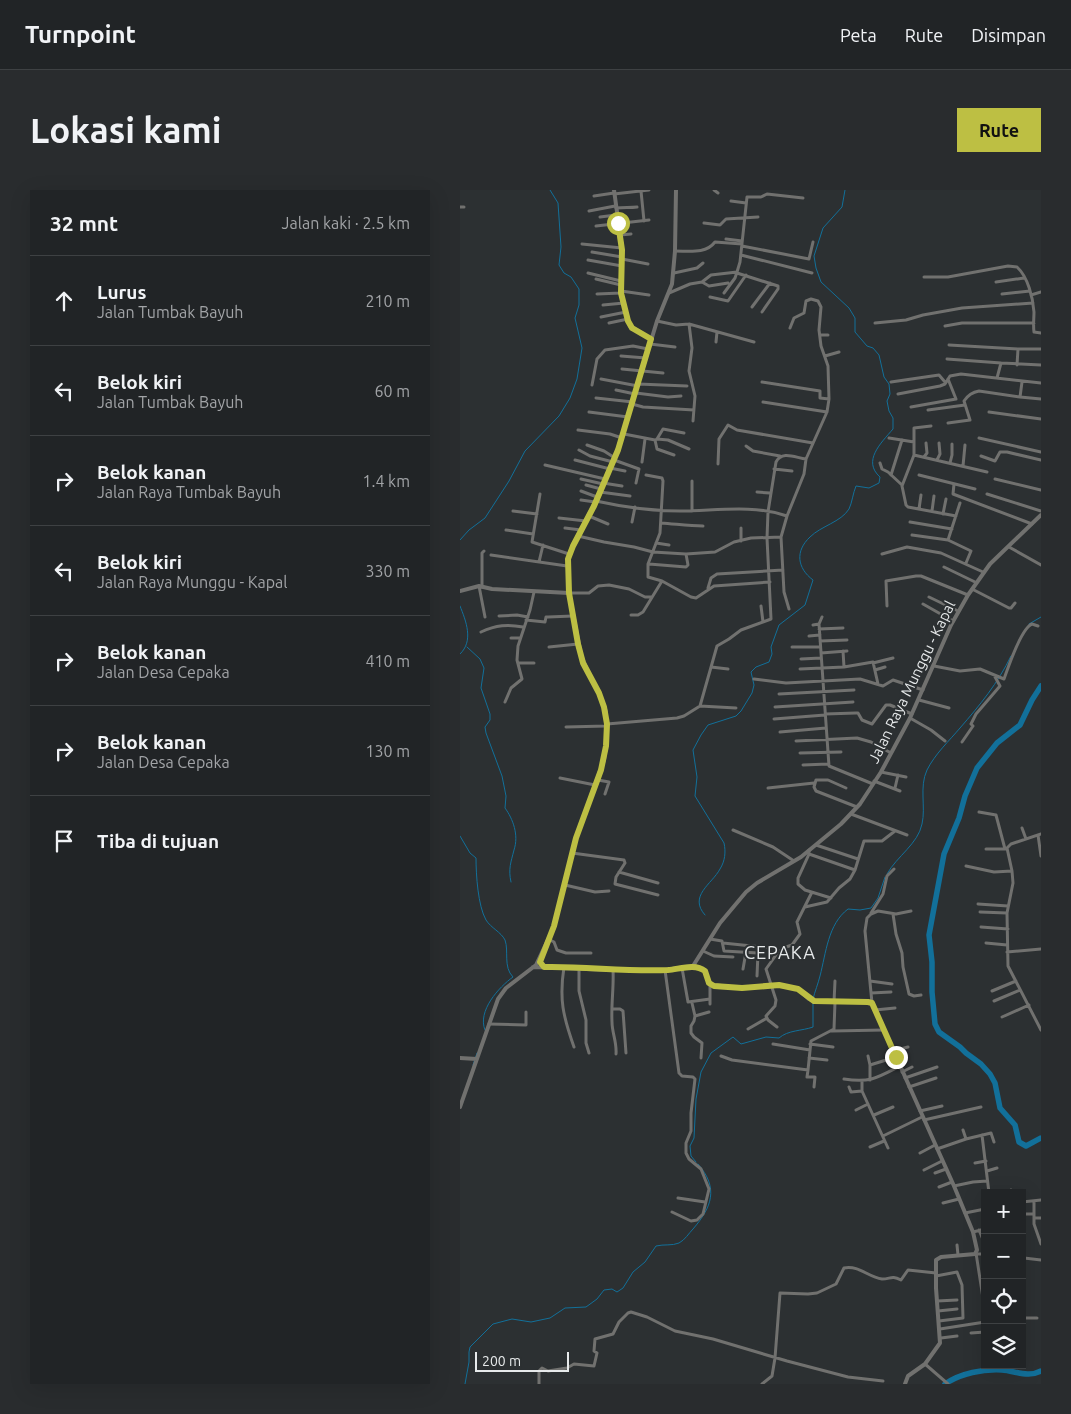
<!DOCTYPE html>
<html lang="id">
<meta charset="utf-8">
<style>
:root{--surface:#212426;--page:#292c2e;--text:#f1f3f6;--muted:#a2a4a7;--line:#3e4143;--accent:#bdbf43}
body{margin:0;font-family:Ubuntu,sans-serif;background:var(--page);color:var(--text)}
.controls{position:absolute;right:15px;bottom:15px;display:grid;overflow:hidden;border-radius:0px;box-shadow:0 5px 20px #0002}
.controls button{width:45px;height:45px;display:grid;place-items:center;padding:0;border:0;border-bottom:1px solid var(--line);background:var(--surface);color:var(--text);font:25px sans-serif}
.scale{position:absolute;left:15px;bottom:12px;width:94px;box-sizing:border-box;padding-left:5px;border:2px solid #e7eaeb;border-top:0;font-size:14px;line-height:18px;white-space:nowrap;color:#e7eaeb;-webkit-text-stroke:4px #2c3032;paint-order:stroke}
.stop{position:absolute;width:15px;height:15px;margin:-11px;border:4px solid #bdbf43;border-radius:50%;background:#fff}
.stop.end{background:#bdbf43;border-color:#fff;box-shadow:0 1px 5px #0008}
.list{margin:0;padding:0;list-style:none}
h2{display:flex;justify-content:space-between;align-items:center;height:65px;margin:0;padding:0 20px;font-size:21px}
h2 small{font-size:16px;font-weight:400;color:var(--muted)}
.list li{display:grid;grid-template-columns:32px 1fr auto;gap:15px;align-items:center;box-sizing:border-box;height:90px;padding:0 20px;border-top:1px solid var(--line)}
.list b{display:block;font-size:19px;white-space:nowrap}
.list p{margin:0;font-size:16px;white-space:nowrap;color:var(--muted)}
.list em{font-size:16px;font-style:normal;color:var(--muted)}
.icon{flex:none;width:28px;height:28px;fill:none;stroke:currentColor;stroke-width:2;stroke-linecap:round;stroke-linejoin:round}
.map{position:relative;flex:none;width:581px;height:1194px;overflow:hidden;border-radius:0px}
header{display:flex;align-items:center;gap:30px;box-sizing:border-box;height:70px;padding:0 25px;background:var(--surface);border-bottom:1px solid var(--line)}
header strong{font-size:24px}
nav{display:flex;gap:28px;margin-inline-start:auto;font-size:18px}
.intro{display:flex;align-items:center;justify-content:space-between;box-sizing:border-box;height:120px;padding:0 30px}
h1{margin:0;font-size:35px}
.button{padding:12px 22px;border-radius:0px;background:var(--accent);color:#111;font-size:18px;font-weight:700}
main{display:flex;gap:30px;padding:0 30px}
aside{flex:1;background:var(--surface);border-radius:0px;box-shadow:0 5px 20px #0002}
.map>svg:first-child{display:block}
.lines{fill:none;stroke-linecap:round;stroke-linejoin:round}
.stream{stroke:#12709a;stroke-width:1}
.river{stroke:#12709a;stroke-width:5.5}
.minor{stroke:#71716f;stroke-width:3}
.tertiary{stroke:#71716f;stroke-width:4}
.route{stroke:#bdbf43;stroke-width:6}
.labels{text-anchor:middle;stroke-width:4;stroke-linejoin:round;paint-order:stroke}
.street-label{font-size:15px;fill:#e7eaeb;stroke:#2c3032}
.quarter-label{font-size:18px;letter-spacing:1px;fill:#e7eaeb;stroke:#2c3032}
</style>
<header>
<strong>Turnpoint</strong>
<nav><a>Peta</a><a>Rute</a><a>Disimpan</a></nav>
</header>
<div class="intro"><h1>Lokasi kami</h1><a class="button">Rute</a></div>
<main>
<aside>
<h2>32 mnt<small>Jalan kaki · 2.5 km</small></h2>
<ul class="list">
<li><svg class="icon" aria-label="ahead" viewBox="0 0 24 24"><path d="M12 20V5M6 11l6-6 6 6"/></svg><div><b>Lurus</b><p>Jalan Tumbak Bayuh</p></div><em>210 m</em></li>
<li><svg class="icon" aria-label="left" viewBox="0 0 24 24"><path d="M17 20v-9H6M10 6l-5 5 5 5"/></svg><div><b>Belok kiri</b><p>Jalan Tumbak Bayuh</p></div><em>60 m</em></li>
<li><svg class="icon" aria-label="right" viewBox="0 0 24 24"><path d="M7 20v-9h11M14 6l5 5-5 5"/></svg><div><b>Belok kanan</b><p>Jalan Raya Tumbak Bayuh</p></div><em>1.4 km</em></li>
<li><svg class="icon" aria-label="left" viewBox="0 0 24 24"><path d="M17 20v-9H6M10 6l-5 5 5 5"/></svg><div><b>Belok kiri</b><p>Jalan Raya Munggu - Kapal</p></div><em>330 m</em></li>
<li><svg class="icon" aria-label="right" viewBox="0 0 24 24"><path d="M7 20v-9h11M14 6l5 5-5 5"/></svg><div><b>Belok kanan</b><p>Jalan Desa Cepaka</p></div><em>410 m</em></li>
<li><svg class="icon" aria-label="right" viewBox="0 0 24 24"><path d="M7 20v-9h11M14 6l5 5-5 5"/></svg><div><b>Belok kanan</b><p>Jalan Desa Cepaka</p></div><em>130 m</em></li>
<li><svg class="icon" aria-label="arrive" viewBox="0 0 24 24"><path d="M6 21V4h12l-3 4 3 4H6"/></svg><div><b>Tiba di tujuan</b></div></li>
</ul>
</aside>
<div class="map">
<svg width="581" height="1194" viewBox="0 0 581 1194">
<rect width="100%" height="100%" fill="#2c3032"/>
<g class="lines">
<path class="stream" d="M0,350l9,-10 16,-12 24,-37 16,-30 34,-35 11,-18 7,-19 5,-31 -7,-30 4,-13v-16l-8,-12 -7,-4 -5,-8 2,-18 -3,-44 -8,-13
M0,416c6,15 14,35 0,48
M569,434l12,-7
M7,457l13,12 4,9 -3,20 9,26v6l-5,7 1,6 16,43 4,20 -1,12c8,11 14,27 9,42 -3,12 -6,19 -3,32
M0,646l10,17 6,5c0,17 2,48 10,62 5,8 15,12 19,20 4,11 -2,27 8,37 -14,10 -36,34 -28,53
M427,684c10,-18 31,-30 35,-50 4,-17 -3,-37 5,-54 8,-16 22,-29 33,-42 20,-23 38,-45 51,-72
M245,725c-17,-19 7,-31 15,-46 5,-8 6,-17 4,-26l-29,-47 2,-19 -4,-27 8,-15 7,-10 28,-9 5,-5 11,-18 2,-8 -3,-13 5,-5 13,-5 3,-8 -1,-7 8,-22 26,-20 8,-25c-16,-12 -18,-29 -3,-43 11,-11 31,-15 39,-28 3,-6 4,-16 7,-23l13,2 10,-5 1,-6c-18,-16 1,-34 13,-48v-11l-4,-7 -2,-10 3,-7 -1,-10 -5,-7 -5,-22 -6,-7 -6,-2 -12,-14v-14l-6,-10 -28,-26 -5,-14 -2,-12 9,-28 19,-21 3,-17
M353,809c2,-8 5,-15 7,-23 6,-23 8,-52 28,-67l12,1 11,-2 7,-10 7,-21
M13,875l4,-12
M236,972l-5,-6 -1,-10 4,-8 2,-39 5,-27 10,-19 22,-16 8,7 25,-7 13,1c9,-8 23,-7 34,-11v-25
M5,1194l4,-22v-10l1,-5 23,-23 19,-5 19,3 19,-4 15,-10 21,-1 11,-8 7,-9 8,-1 5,3 6,-4 10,-16 12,-10 11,-16c8,-2 16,0 23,-3 6,-3 10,-10 14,-14 19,-22 26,-41 5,-65"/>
<path class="river" d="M581,496l-9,14 -12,25 -23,18 -20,25 -12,28 -6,22 -15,36 -15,81 3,27v30l3,32 4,8 21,15 6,6 15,11 9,10 5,9 5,25 15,17 4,17 7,4 15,-8
M485,1194c16,-11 38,-15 57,-14 13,1 27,8 39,1"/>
<path class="minor" d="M254,0l4,3
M181,1l3,30
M154,4l35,-4
M134,6l20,-3
M271,11l15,2
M0,17h4
M156,18c8,-1 14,0 21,-1
M129,21l26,-5
M140,27l16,-2
M244,33l16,2 6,-6 32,-2
M136,36l53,-6
M160,45l11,-1
M266,49l16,2
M122,54l40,4
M282,56l67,13 4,-17
M215,61c15,0 31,3 40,-9l27,2
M132,62l30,5
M281,65l71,18
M162,69l26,5
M128,70l34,6
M128,83l33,8
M214,83l23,-5 6,-5
M277,83l41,13v3l-16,23
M464,87h24l60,-11 9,1c11,10 16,31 17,45 0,6 -1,13 0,20l7,1
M136,89l25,6
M242,92l7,4 19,-3
M536,92l28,-4
M161,101l28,4
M209,103l21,-9 12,-2 9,-7 26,-3 3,-10 7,-65h14l6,-3 36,4
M264,103l11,-15 2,-6
M137,104l24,-1
M542,104l28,-3
M571,105l10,-3
M250,107l18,4 18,-26
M143,115l21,-2
M292,117l18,-24
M141,127l25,-5
M197,131l19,4 13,-1 65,18
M149,133l19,-4
M415,133l31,-3 17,-5 39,-7 71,-5
M229,134l3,24 -3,23 6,25 -2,25
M485,136l17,-3h72
M360,145h8
M256,152l1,-10
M190,154l25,3
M489,155l69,4
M161,166l25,2
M365,166l14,-4
M487,169l54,4 -4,15
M541,173l40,2
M557,175l1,-16h23
M162,179l41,4
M141,189l37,7
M302,192l58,9v7l9,1
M431,192l48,-7 6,7
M178,194l49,2
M132,195l5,-26 8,-9 28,-4 15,3
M156,200l19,4
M176,203l32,4 13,-1
M438,204l42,-8 5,-2 5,-8 11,-2 80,9
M560,207l21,2
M136,208l37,4
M303,212l64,10
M172,214l11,3 51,3
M451,217l45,-8 -8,-20
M468,220l37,-5
M129,222l39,5
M529,222l52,7
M488,233l22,-3 -6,-19c4,-6 9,-9 15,-10l41,6 2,-15
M118,240l32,4 12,4
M164,244l31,6 2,-1 6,-10 21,4
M429,248l25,4v13
M519,248l62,14
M197,249l11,1 21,9
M195,250l2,9 17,6
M454,252v-14l17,-2
M127,255l17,6 11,7
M286,256l7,5 27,5
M119,260l11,6 23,6
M521,266l14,5 5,-9h7l34,8
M464,267l3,-4 -1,-10
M115,270l35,9
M154,270l25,9 -3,14
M477,270l3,-6 -1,-11
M182,272l3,-23
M420,273l2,6 6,3 14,13
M490,273l2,-8v-11
M258,274l1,-25 9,-14 9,5 76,13
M85,275l60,14
M503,276l2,-21
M150,278l15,3
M314,279l18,2
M186,285l16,3 1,3 -3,52 -12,31v13l14,4 29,16 5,1 18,-12 56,-4
M431,285l11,-35
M459,285l56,14
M121,289l22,5
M535,289l46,11
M232,291v30
M143,293l19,3
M494,294l-1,10 79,30
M126,295l15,4
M121,301l16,6
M140,302l30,4
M297,302l13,1
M80,304l-8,48 37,12
M527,304l54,17
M121,310l14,2
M136,311c27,6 56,10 84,10 35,0 72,-7 107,5
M459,319l2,-14
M53,321l24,3
M472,321l2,-15
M483,324l3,-15
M129,326l19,8
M496,326l-48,-9 -2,-2 -4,-19 12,-31 73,17
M99,328l27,3
M172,332l3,-15
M450,332l42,7
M201,333c15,1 28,3 42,3
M105,338l16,2
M281,338v13
M46,340l27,4
M452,345l36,5 23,11 -5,12
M118,346l26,6 30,5 19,5 33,2 29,-2 19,-10 17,-4 30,-1
M488,350l12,-37
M196,353l13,2
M549,357l32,18
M422,364l25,-7 34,6 42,19
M31,365l76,11
M79,372l4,-17
M189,374l37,3 2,-2 -2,-11
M484,377l31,15
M19,396l6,31
M22,397v-34l2,-2
M248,398l3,-10 6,-4 66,-4
M512,399l37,19h2l4,-5
M109,403h20l9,-7 11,-1 20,4 16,8h7
M469,407l29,14
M463,414l30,17
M301,416l2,16
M427,416l-1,-25 30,-5h5l47,19
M329,419l-5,-17 -3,-55 6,-21 17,-42 2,-15
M171,425h7l5,-3 19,-31
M39,426l18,-1 11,2
M362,427l-3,7 10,142 44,18
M66,430l19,2 1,-5h2l25,-1
M353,435l6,-1
M359,439l24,-1
M21,442c15,-7 27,-8 42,-5
M349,446l11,-1
M51,448h9
M360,451l27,-1
M89,457l29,-3
M332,457h28
M383,461l1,16
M361,463l26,-2
M341,469l20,-1
M58,473h16
M413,473l20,-5
M474,476l26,5 20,-2 24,10c4,-11 17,-51 28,-55l6,2
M251,477l17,2
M340,479l44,-2 29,-5 5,22
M415,480l10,-3
M294,489l32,4 74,-4 23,7 10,-6 30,10
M319,504l75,-4
M459,510l30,8
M45,512l6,-14 11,-9 -5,-19 1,-14 12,-36 4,-18
M240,516l36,2
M315,517l78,-5
M365,524l31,-1h2l4,7 10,4 14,-19h4l22,9
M450,528l21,12 14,11
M314,529l51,-4
M147,534l70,-6 7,-2 16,-10 17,-60 12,-7 12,-9 30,-11 -4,-81 1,-26 8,-50c6,-12 20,-4 30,-3l21,-47 2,-13 -1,-33 -7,-20 -2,-16 2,-23 -3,-6 -7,-2 -5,2 -2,12 -10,5 -4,10
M106,537l40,-1
M320,542l46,-4
M336,551l61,-3 14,4 20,11
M502,552l11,-16 -2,-2 5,-10 24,-28 -6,-11
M340,563l41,-1
M343,575l25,-1
M421,582l25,5
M100,588l35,7
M138,590l11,2 -4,12
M414,591l26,10
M308,598l46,-5
M386,598l-18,-8h-12l-2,7 2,4 41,16
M435,598l3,-13
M519,622l17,3 9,34
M391,624l56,21
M562,638l4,11
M273,640l40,17 21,14
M581,644l-30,10 -4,4 5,23 1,12 -6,30 1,53 33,64
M578,645l3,21
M356,655l42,14
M526,659h21
M349,660v4l-11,24v6l7,6 26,8
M112,663l52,7 1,3 -9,14 -1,7 43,11
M349,664l46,16
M506,676l28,6 18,-1
M159,682l39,11
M105,695l30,7 14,-1
M518,714l30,2
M345,717l22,-5 12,-14 11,-9 5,-9 9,-29h18l13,-10
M520,722l27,1
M411,723l12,-19 4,-18 7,-7
M433,724l3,20 6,19 1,14 6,27 5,2 7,-1
M521,737l27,2
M88,749l6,3 3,8 9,3h25
M250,749l12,2 2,10 34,2 -1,23
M263,753l48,5
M526,753l21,2
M243,761l11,5 19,1
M547,762l34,-3
M104,777c-5,32 -1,49 10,80
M119,778v23l7,29v23l3,10
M222,778l6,34 22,-3
M283,779l3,-17
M153,780c1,17 -2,34 -1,52 0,11 5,20 4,32
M205,780l14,103 3,3 11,1 2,2 -4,34v18l-5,12v10l3,6 12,10 8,20 -6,25 -6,6 -6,1 -19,-9
M410,791l22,3
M250,793v21
M532,801l24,-10
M411,803l20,-1
M534,811l26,-11
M374,812l1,-21
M232,813l3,13 -1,5 -3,5v7l3,4 8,6 -1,15
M412,813l-7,-72 2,-13 4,-4 7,-3 18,3 15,-3
M152,819h8l3,2 3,42
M415,820l20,-2
M235,826l14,-4
M542,827l27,-12
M29,834l37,1v-13
M317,837l-9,-7 -2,-4 9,-10 1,-6 -10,-31 10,-14 7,-7 9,-3 8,-11 -3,-12 15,-30
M288,839l19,-11
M372,841l52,-1
M313,854l37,6
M350,854l23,3
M433,861l15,-4
M261,866l11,4 76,10 3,-29 23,-12 1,-27
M408,866l2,9
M349,868l18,2
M348,880l-1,7h8l-1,10
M442,882l10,-5
M445,888l32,-11
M384,889c26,4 33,-1 56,-13
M410,890v-15l26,-8
M402,892v9l26,57
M389,897l2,5 11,-1
M449,897l27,-9
M396,920l12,-6
M460,921l22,-5
M414,925l19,-8
M464,930l57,-13
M503,940l3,9
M522,945l7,58
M423,946l39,-19
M410,957l14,-6
M477,959l29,-10 25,-6 3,9
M460,963l15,-8
M515,973l11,-2
M464,980l18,-9
M527,981l10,-3
M475,983l11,-4
M494,996l19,-4 14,-1
M479,997l13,-5
M551,1000l1,3
M218,1008l27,4
M574,1011v23l7,20
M562,1012l19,-2
M483,1013l16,-4
M505,1023l20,-4
M565,1024h8
M574,1028h7
M519,1040l5,12
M513,1042l12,-3
M497,1055l1,10
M516,1063l9,58
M517,1064h8
M564,1068l17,2
M476,1086l21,-4 5,13 1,33 -24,3
M477,1111l20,-1
M478,1121l19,-2
M565,1128h12
M480,1139l45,-7
M511,1143l14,-1
M481,1148l16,-2
M564,1148v-80
M465,1174l23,20
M79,1194v-13l3,-3 6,3 19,-3 7,-4 20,2 3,-13 -3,-2 1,-12 18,-5 6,-12 9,-9 3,-1 16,5 28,14 38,8 74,22 61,16 35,4
M302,1194l10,-8 3,-18 5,-65 28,1 9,-1 19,-9 8,-16c15,-3 24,9 38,11 9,0 9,-4 19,1l7,-10 28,3"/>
<path class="tertiary" d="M154,0l8,58 -1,45 9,33 21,13
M0,401l19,-5 13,3 77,4
M233,776l12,5 3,10 4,4 29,3 38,-3 19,4 11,10 5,2 54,1 4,1 82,183 19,46 4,18 -2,4 -34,3 -5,3v28l4,55 -15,21 -17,12 -3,8
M73,777l80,3h52l28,-4 27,-43 26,-31 11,-9 44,-26 40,-33 19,-20 21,-32 29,-54 41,-93 17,-30 22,-31 51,-49
M0,868l17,1
M0,917l38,-108 8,-11 30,-23 18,-38 22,-89 28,-78 2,-14v-34l-7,-19 -12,-23 -6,-15 -12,-62 -1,-34 5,-14 21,-40 24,-55 39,-129 15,-37 3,-33 1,-61"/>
</g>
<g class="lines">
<path class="route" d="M158,33l4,27 -1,43 7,28 4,7 19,11 -33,111 -24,56 -21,40 -5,13 1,34 9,51 5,19 16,30 5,14 3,17 -1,22 -5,24 -25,68 -22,88 -14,36 4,5c41,-1 82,5 124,3 12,-1 27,-7 37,1l4,12 5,3 28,2 37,-3 19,4 16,12 54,1 4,1 24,54"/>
</g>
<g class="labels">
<g class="street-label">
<text transform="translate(452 492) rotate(-64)" y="5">Jalan Raya Munggu - Kapal</text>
</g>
<g class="quarter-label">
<text x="320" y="769">CEPAKA</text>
</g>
</g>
</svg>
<div class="controls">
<button>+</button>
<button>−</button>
<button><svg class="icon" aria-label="locate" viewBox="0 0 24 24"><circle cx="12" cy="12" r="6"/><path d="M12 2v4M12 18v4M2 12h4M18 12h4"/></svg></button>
<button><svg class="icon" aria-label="layers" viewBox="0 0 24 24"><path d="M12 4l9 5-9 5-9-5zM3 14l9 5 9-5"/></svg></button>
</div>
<div class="scale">200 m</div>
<div class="stop" style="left:158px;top:33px"></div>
<div class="stop end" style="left:436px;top:867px"></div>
</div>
</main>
